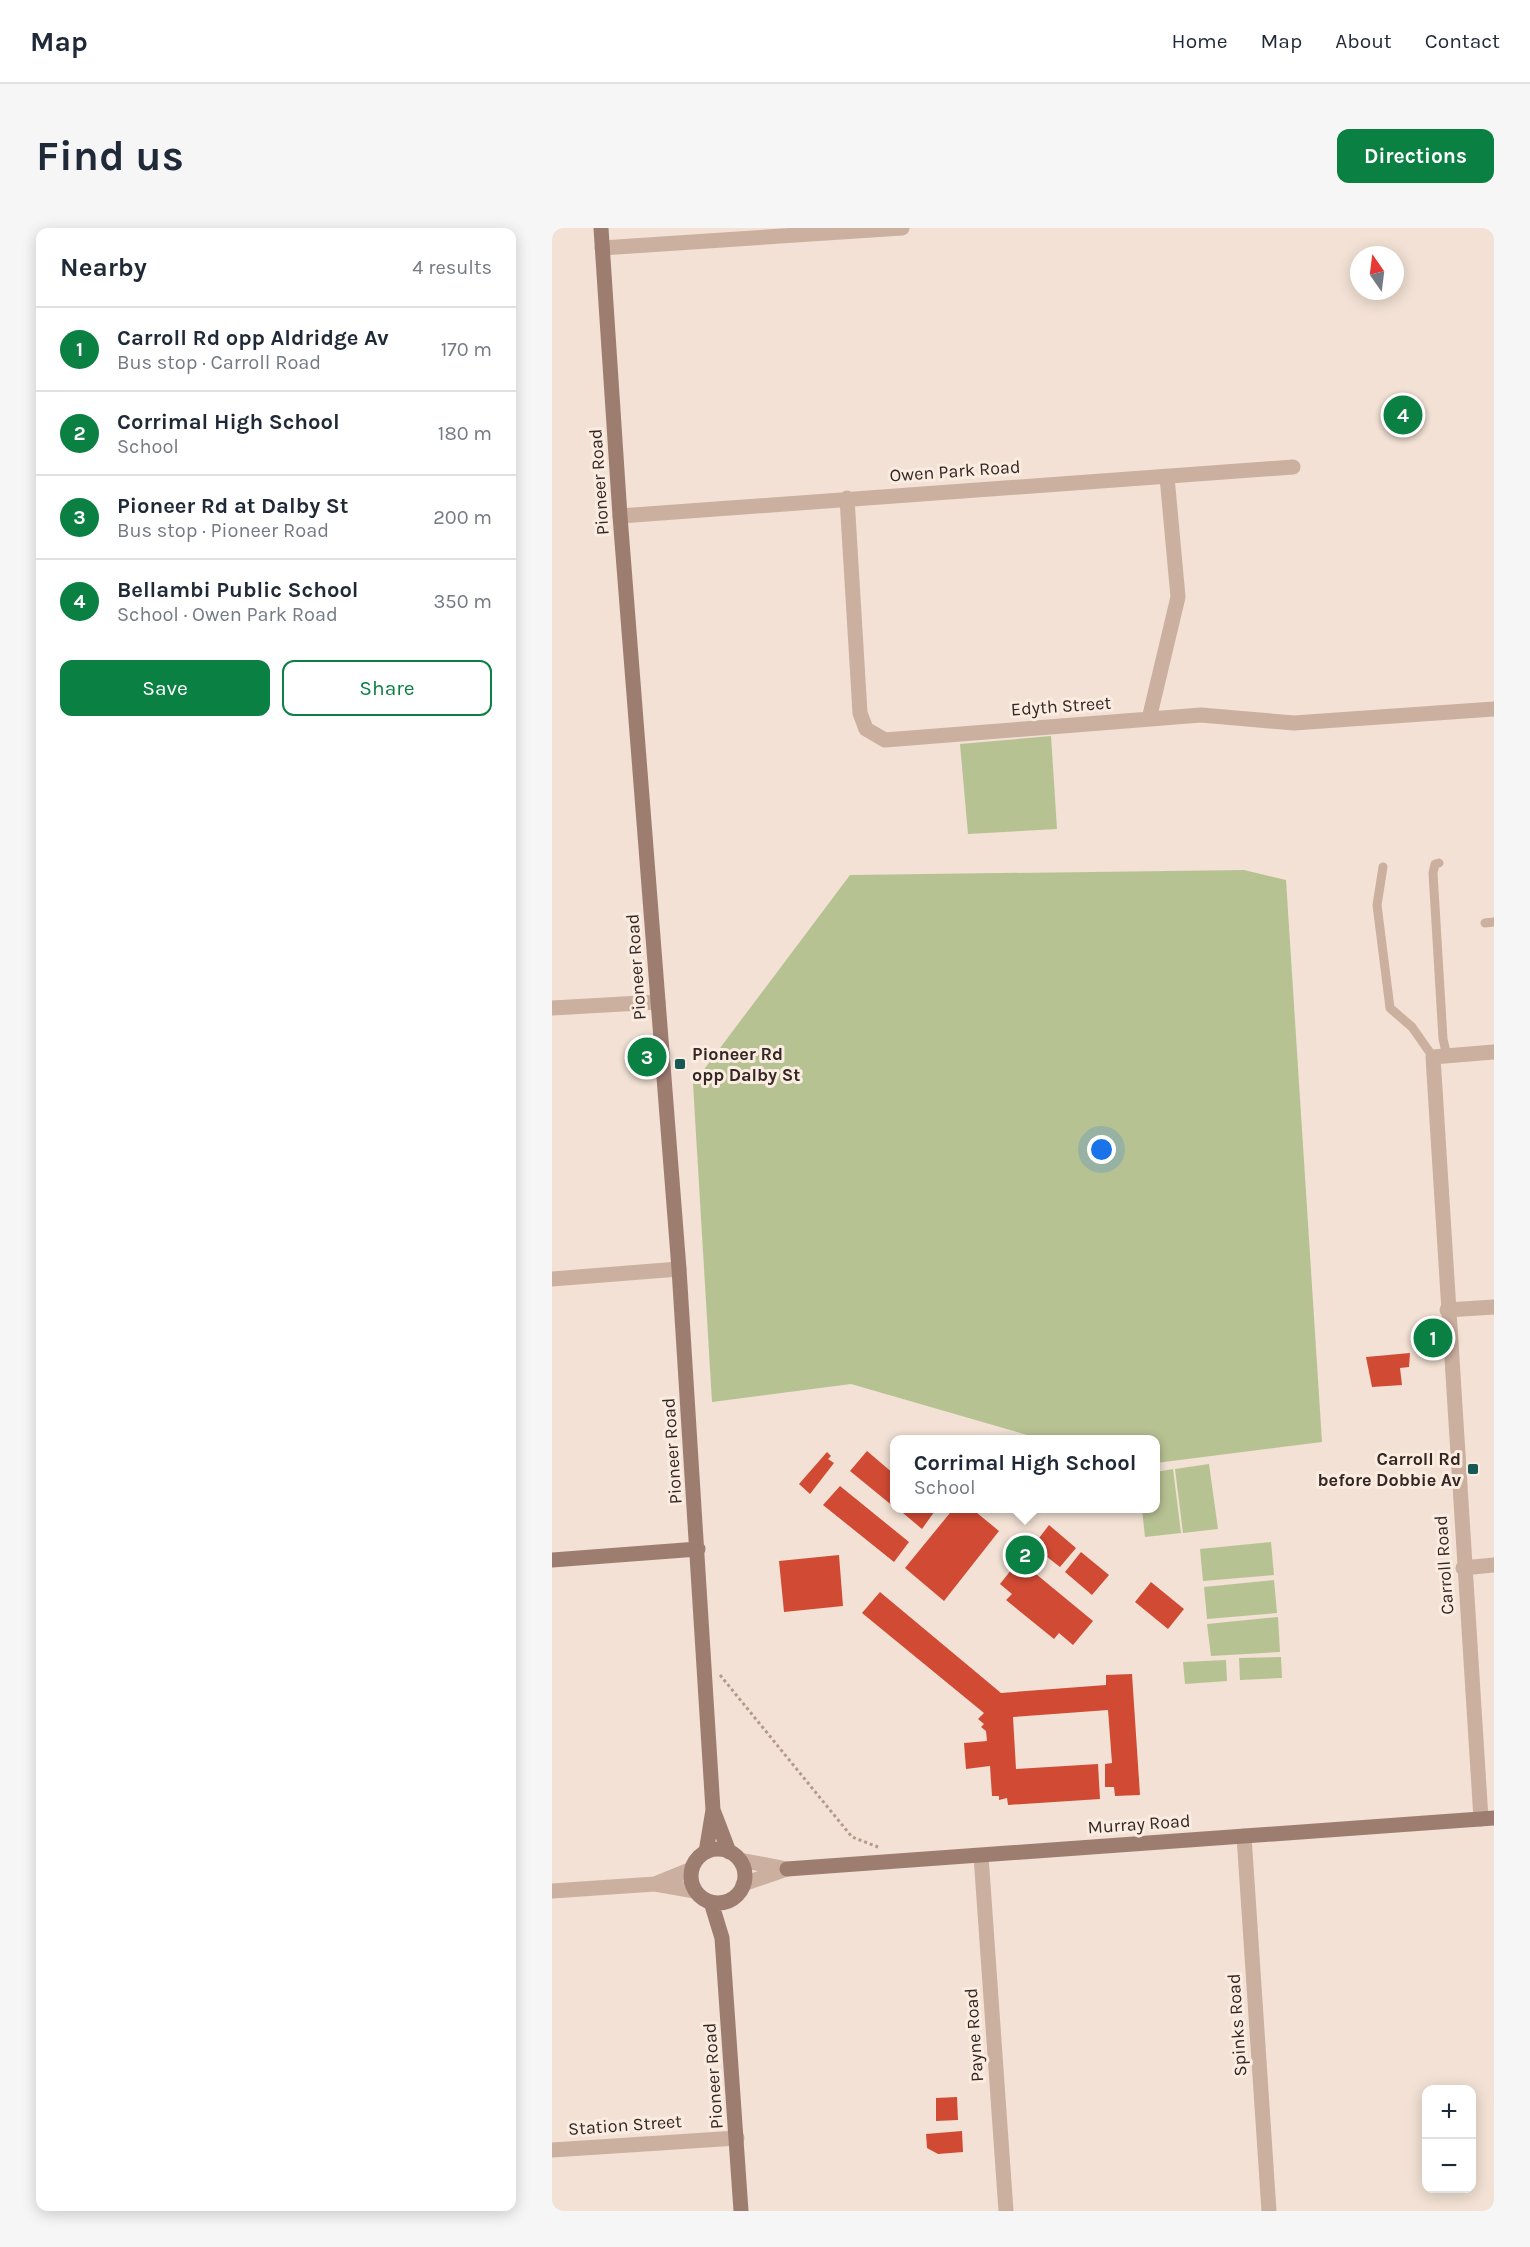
<!DOCTYPE html>
<meta charset="utf-8">
<style>
:root{--surface:#fff;--page:#f6f6f7;--text:#1f2937;--muted:#747a83;--line:#e0e1e3;--accent:#0b8043}
body{margin:0;font-family:Karla,sans-serif;background:var(--page);color:var(--text)}
.controls{position:absolute;right:18px;bottom:18px;display:grid;overflow:hidden;border-radius:12px;box-shadow:0 3px 15px #0003}
.controls button{width:54px;height:54px;display:grid;place-items:center;padding:0;border:0;border-bottom:2px solid var(--line);background:var(--surface);color:var(--text);font:30px sans-serif}
.compass{position:absolute;left:798px;top:18px;width:54px;height:54px;border-radius:50%;background:var(--surface);box-shadow:0 3px 15px #0003;rotate:346deg}
.you{position:absolute;left:550px;top:922px;width:21px;height:21px;margin:-15px;border:4px solid #fff;border-radius:50%;background:#1a73e8;box-shadow:0 0 0 9px #1a73e833}
.badge{display:grid;place-items:center;width:39px;height:39px;border-radius:50%;background:var(--accent);color:#fff;font-size:20px;font-weight:700}
.pin{position:absolute;translate:-50% -50%;border:3px solid #fff;box-shadow:0 2px 6px #0006}
.popup{position:absolute;left:338px;top:1207px;width:270px;height:78px;box-sizing:border-box;display:grid;place-content:center;border-radius:12px;background:var(--surface);filter:drop-shadow(0 2px 4px #0005);font-size:20px;white-space:nowrap;color:var(--muted)}
.popup b{font-size:22px;color:var(--text)}
.popup::after{content:'';position:absolute;left:50%;top:100%;margin-left:-12px;border:12px solid transparent;border-top-color:var(--surface)}
.list{margin:0;padding:0;list-style:none}
h2{display:flex;justify-content:space-between;align-items:center;height:78px;margin:0;padding:0 24px;font-size:26px}
h2 small{font-size:20px;font-weight:400;color:var(--muted)}
.list li{display:grid;grid-template-columns:39px 1fr auto;gap:18px;align-items:center;box-sizing:border-box;height:84px;padding:0 24px;border-top:2px solid var(--line)}
.list b{display:block;font-size:22px;white-space:nowrap}
.list p{margin:0;font-size:20px;white-space:nowrap;color:var(--muted)}
.list em{font-size:20px;font-style:normal;color:var(--muted)}
.actions{display:flex;gap:12px;padding:18px 24px}
.actions a{flex:1;padding:14px 0;border:2px solid var(--accent);border-radius:12px;text-align:center;font-size:21px;color:var(--accent)}
.actions .main{background:var(--accent);color:#fff}
.map{position:relative;flex:none;width:942px;height:1983px;overflow:hidden;border-radius:12px}
header{display:flex;align-items:center;gap:36px;box-sizing:border-box;height:84px;padding:0 30px;background:var(--surface);border-bottom:2px solid var(--line)}
header strong{font-size:28px}
nav{display:flex;gap:33px;margin-inline-start:auto;font-size:21px}
.intro{display:flex;align-items:center;justify-content:space-between;box-sizing:border-box;height:144px;padding:0 36px}
h1{margin:0;font-size:42px}
.button{padding:15px 27px;border-radius:12px;background:var(--accent);color:#fff;font-size:21px;font-weight:700}
main{display:flex;gap:36px;padding:0 36px}
aside{flex:1;background:var(--surface);border-radius:12px;box-shadow:0 3px 15px #0003}
.map>svg:first-child{display:block}
.green{fill:#b7c293}
.building{fill:#d14b34}
.lines{fill:none;stroke-linecap:round;stroke-linejoin:round}
.path{stroke:#b7998a;stroke-width:3;stroke-dasharray:3 3;stroke-linecap:butt}
.service{stroke:#cbaf9f;stroke-width:9}
.minor{stroke:#cbaf9f;stroke-width:15}
.tertiary{stroke:#cbaf9f;stroke-width:15}
.secondary{stroke:#9e7d71;stroke-width:15}
.poi-dot{fill:#165856;stroke:#faece0;stroke-width:2}
.labels{text-anchor:middle;stroke-width:6;stroke-linejoin:round;paint-order:stroke}
.street-label{font-size:18px;fill:#342724;stroke:#faece0}
.poi-label{font-size:18px;font-weight:bold;fill:#342724;stroke:#faece0;text-anchor:start}
</style>
<header>
<strong>Map</strong>
<nav><a>Home</a><a>Map</a><a>About</a><a>Contact</a></nav>
</header>
<div class="intro"><h1>Find us</h1><a class="button">Directions</a></div>
<main>
<aside>
<h2>Nearby<small>4 results</small></h2>
<ul class="list">
<li><span class="badge">1</span><div><b>Carroll Rd opp Aldridge Av</b><p>Bus stop · Carroll Road</p></div><em>170 m</em></li>
<li><span class="badge">2</span><div><b>Corrimal High School</b><p>School</p></div><em>180 m</em></li>
<li><span class="badge">3</span><div><b>Pioneer Rd at Dalby St</b><p>Bus stop · Pioneer Road</p></div><em>200 m</em></li>
<li><span class="badge">4</span><div><b>Bellambi Public School</b><p>School · Owen Park Road</p></div><em>350 m</em></li>
</ul>
<div class="actions"><a class="main">Save</a><a>Share</a></div>
</aside>
<div class="map">
<svg width="942" height="1983" viewBox="0 0 942 1983">
<rect width="100%" height="100%" fill="#f2e1d4"/>
<path class="green" d="M499,508l6,93 -89,5 -8,-90z
M692,642l42,10 36,562 -166,21v-23l-115,-1 -190,-55 -139,18 -19,-318 157,-209z
M657,1236l9,65 -35,4 -8,-64z
M621,1241l8,64 -36,4 -3,-28 14,-1v-36z
M719,1314l3,33 -71,6 -3,-32z
M722,1352l3,33 -70,6 -3,-32z
M726,1389l2,35 -69,4 -4,-32z
M729,1429l1,21 -42,2 -1,-22z
M674,1432l1,21 -42,3 -2,-22z"/>
<path class="building" d="M858,1125l-1,14 -9,1 2,17 -30,2 -6,-30z
M315,1223l27,23v33l-44,-36z
M275,1224l4,4 -3,3 6,4 -24,31 -11,-10z
M288,1258l69,56 -15,20 -71,-57z
M345,1280h40l-15,21z
M402,1280h17l28,23 -55,70 -39,-33z
M497,1297l27,23 -16,19 -27,-21z
M529,1324l28,23 -17,20 -27,-23z
M287,1327l4,51 -59,6 -5,-51z
M467,1332l74,61 -20,24 -14,-12 -5,6 -48,-39 6,-6 -12,-10z
M599,1354l33,27 -16,20 -33,-27z
M328,1364l121,101 105,-8v-10l26,-1 8,121 -25,1 -1,-9h-9v-23l7,-1 -4,-53 -95,7 3,52 82,-5 2,35 -92,6 -1,-7 -8,2v-4h-7l-2,-30 -24,3 -2,-26 23,-2 -1,-10 -5,-4 3,-3 -6,-5 6,-6 -122,-100z
M405,1869l1,23 -22,1v-23z
M410,1903l1,21 -25,2 -11,-6 -1,-14z"/>
<g class="lines">
<path class="path" d="M168,1447l132,162 26,10"/>
<path class="service" d="M887,635l-4,1 -2,9 10,166 4,17
M831,639l-6,38 13,103 22,19 21,30
M933,695l9,-1"/>
<path class="minor" d="M50,20l300,-20
M295,270l13,215 6,16 19,11 316,-25 93,8 200,-14
M68,288l673,-49
M597,491l29,-122 -11,-120
M0,780l106,-6
M0,1051l127,-10
M895,1082l47,-3
M911,1340l31,-3
M929,1591l-48,-762 61,-5
M692,1608l25,375
M429,1628l25,355
M103,1656l37,-15
M0,1663l103,-7 40,7
M0,1922l185,-12"/>
<path class="tertiary" d="M188,1632l47,9
M191,1656l41,-14"/>
<path class="secondary" d="M49,0l19,288 59,753 34,541 -7,42
M0,1332l146,-11
M161,1582l16,42
M139 1648a27 27 0 1 1 54 0a27 27 0 1 1-54 0Z
M235,1641l707,-51
M159,1674l11,36 19,273"/>
</g>
<g class="poi-dot">
<rect x="122" y="830" width="12" height="12" rx="3"/>
<rect x="915" y="1235" width="12" height="12" rx="3"/>
</g>
<g class="labels">
<g class="street-label">
<text transform="translate(403 243) rotate(-4)" y="6">Owen Park Road</text>
<text transform="translate(47 254) rotate(-94)" y="6">Pioneer Road</text>
<text transform="translate(509 478) rotate(-4)" y="6">Edyth Street</text>
<text transform="translate(84 739) rotate(-94)" y="6">Pioneer Road</text>
<text transform="translate(120 1223) rotate(-94)" y="6">Pioneer Road</text>
<text transform="translate(892 1337) rotate(-94)" y="6">Carroll Road</text>
<text transform="translate(587 1596) rotate(-4)" y="6">Murray Road</text>
<text transform="translate(685 1797) rotate(-94)" y="6">Spinks Road</text>
<text transform="translate(422 1807) rotate(-94)" y="6">Payne Road</text>
<text transform="translate(161 1848) rotate(-94)" y="6">Pioneer Road</text>
<text transform="translate(73 1897) rotate(-4)" y="6">Station Street</text>
</g>
<g class="poi-label">
<text x="140" y="832">Pioneer Rd<tspan x="140" dy="21">opp Dalby St</tspan></text>
<text x="909" y="1237" text-anchor="end">Carroll Rd<tspan x="909" dy="21">before Dobbie Av</tspan></text>
</g>
</g>
</svg>
<div class="controls">
<button>+</button>
<button>−</button>
</div>
<svg class="compass" viewBox="-18 -18 36 36"><path d="M0-13l5 13h-10z" fill="#e53935"/><path d="M0 13l5-13h-10z" fill="#747a83"/></svg>
<div class="you"></div>
<div class="pin badge" style="left:881px;top:1110px">1</div>
<div class="pin badge" style="left:473px;top:1327px">2</div>
<div class="popup"><b>Corrimal High School</b>School</div>
<div class="pin badge" style="left:95px;top:829px">3</div>
<div class="pin badge" style="left:851px;top:187px">4</div>
</div>
</main>
